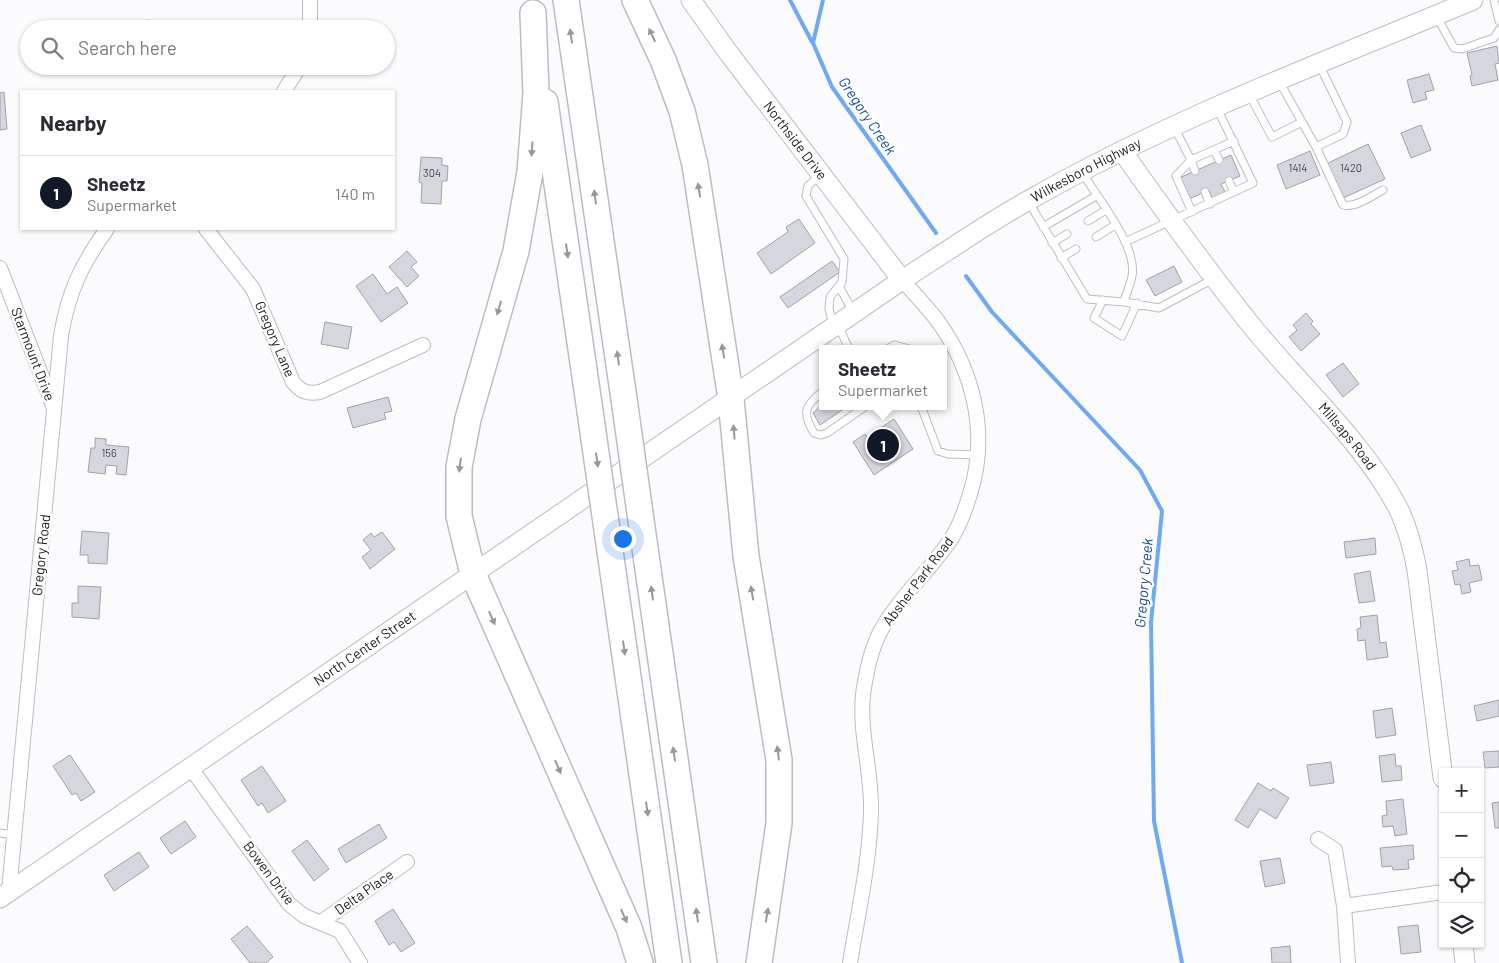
<!DOCTYPE html>
<meta charset="utf-8">
<style>
:root{--surface:#fff;--page:#f2f2f3;--text:#2b2b33;--muted:#7c7c81;--line:#e1e1e2;--accent:#111827}
body{margin:0;font-family:Barlow,sans-serif;background:var(--page);color:var(--text)}
.controls{position:absolute;right:15px;bottom:15px;display:grid;overflow:hidden;border-radius:0px;box-shadow:0 1px 4px #0004}
.controls button{width:45px;height:45px;display:grid;place-items:center;padding:0;border:0;border-bottom:1px solid var(--line);background:var(--surface);color:var(--text);font:25px sans-serif}
.you{position:absolute;left:622px;top:538px;width:18px;height:18px;margin:-12px;border:4px solid #fff;border-radius:50%;background:#1a73e8;box-shadow:0 0 0 8px #1a73e833}
.badge{display:grid;place-items:center;width:32px;height:32px;border-radius:50%;background:var(--accent);color:#fff;font-size:16px;font-weight:700}
.pin{position:absolute;translate:-50% -50%;border:2px solid #fff;box-shadow:0 1px 5px #0006}
.popup{position:absolute;left:819px;top:345px;width:128px;height:65px;box-sizing:border-box;display:grid;place-content:center;border-radius:0px;background:var(--surface);filter:drop-shadow(0 1px 4px #0005);font-size:16px;white-space:nowrap;color:var(--muted)}
.popup b{font-size:19px;color:var(--text)}
.popup::after{content:'';position:absolute;left:50%;top:100%;margin-left:-10px;border:10px solid transparent;border-top-color:var(--surface)}
.list{margin:0;padding:0;list-style:none}
h2{display:flex;justify-content:space-between;align-items:center;height:65px;margin:0;padding:0 20px;font-size:21px}
h2 small{font-size:16px;font-weight:400;color:var(--muted)}
.list li{display:grid;grid-template-columns:32px 1fr auto;gap:15px;align-items:center;box-sizing:border-box;height:75px;padding:0 20px;border-top:1px solid var(--line)}
.list b{display:block;font-size:19px;white-space:nowrap}
.list p{margin:0;font-size:16px;white-space:nowrap;color:var(--muted)}
.list em{font-size:16px;font-style:normal;color:var(--muted)}
.icon{flex:none;width:28px;height:28px;fill:none;stroke:currentColor;stroke-width:2;stroke-linecap:round;stroke-linejoin:round}
.map{position:relative;flex:none;width:1499px;height:963px;overflow:hidden}
.search{position:absolute;background:var(--surface);box-shadow:0 1px 4px #0004;left:20px;top:20px;width:375px;height:55px;display:flex;align-items:center;gap:12px;box-sizing:border-box;padding:0 18px;border-radius:28px;color:var(--muted);font-size:19px}
.panel{position:absolute;background:var(--surface);box-shadow:0 1px 4px #0004;left:20px;top:90px;width:375px;height:140px;border-radius:0px}
.map>svg:first-child{display:block}
.lines{fill:none;stroke-linecap:round;stroke-linejoin:round}
.stream{stroke:#6fa9f3;stroke-width:4}
.building{fill:#d5d7de;stroke:#a1a2a9}
.lane-casing{stroke:#bbbdc3;stroke-width:9}
.street-casing{stroke:#bbbdc3;stroke-width:16}
.secondary-casing{stroke:#bbbdc3;stroke-width:21}
.highway-casing{stroke:#bbbdc3;stroke-width:28}
.lane{stroke:#fff;stroke-width:7}
.street{stroke:#fff;stroke-width:14}
.secondary{stroke:#fff;stroke-width:19}
.highway{stroke:#fff;stroke-width:25}
.highway-bridge-casing{stroke:#bbbdc3;stroke-width:28;stroke-linecap:butt}
.highway-bridge{stroke:#fff;stroke-width:25}
.oneway{fill:#989899}
.labels{text-anchor:middle;stroke-width:5;stroke-linejoin:round;paint-order:stroke}
.number-label{font-size:11px;fill:#49494c}
.street-label{font-size:14px;fill:#1a1a1c;stroke:#fff}
.water-label{font-size:15px;font-style:italic;fill:#114b8c;stroke:#fff}
</style>
<div class="map">
<svg width="1499" height="963" viewBox="0 0 1499 963">
<rect width="100%" height="100%" fill="#fbfbfe"/>
<g class="lines">
<path class="stream" d="M790,0l22,42
M823,0l-10,43 19,44 104,146
M966,276l26,36 148,158 22,41 -11,111 3,199 28,142"/>
</g>
<path class="building" d="M149,20l1,9h-43l-1,-3z
M1497,46l2,17 -4,1 3,16 -26,6 -2,-10 2,-1 -5,-22z
M1429,74l5,16 -9,2 2,7 -14,4 -6,-23z
M4,92l3,37 -7,1v-37z
M1421,125l10,25 -20,8 -10,-25z
M1368,144l17,35 -42,19 -17,-34z
M1310,151l10,24 -34,14 -9,-24z
M1231,155l9,21 -19,8 4,8 -13,6 -3,-8 -20,9 -10,-21z
M421,157l21,1v7l6,1 -1,15h-5l-1,23 -20,-1 1,-20 -3,-1z
M799,219l16,24 -44,31 -14,-21 31,-21 -2,-5z
M407,251l10,11 -6,5 8,9 -12,11 -18,-20z
M832,261l8,11 -52,36 -8,-11z
M1174,266l8,16 -27,14 -9,-16z
M373,274l14,20 10,-7 11,16 -27,19 -25,-36z
M1306,313l7,8 -2,3 9,10 -19,17 -12,-14 8,-7 -4,-5z
M325,322l27,5 -4,22 -27,-5z
M1343,363l16,21 -16,13 -17,-22z
M388,397l4,14 -8,2 2,6 -33,9 -6,-20z
M823,404v2h25l-28,19 -7,-12z
M894,419l19,30 -39,26 -21,-33 12,-8 2,3z
M95,438l11,1v6l23,2 -3,28 -10,-1 1,-8 -11,-1 -1,9 -17,-2 3,-24h4z
M82,531l27,2 -2,31 -19,-1v-8h-8z
M382,532l13,17 -25,20 -8,-12 9,-7 -8,-10 8,-7 3,4z
M1375,538l1,16 -30,4 -2,-16z
M1469,559l1,7 9,-1 3,15 -13,3 2,9 -9,2 -2,-10 -5,1 -3,-14 6,-1 -2,-8z
M1370,571l5,30 -16,2 -5,-29z
M78,586l23,1 -2,32 -27,-2v-14h6z
M1377,615l3,28 6,-1 2,15 -21,3 -2,-20 -7,1 -1,-12 4,-1 -1,-11z
M1499,700v16l-22,5 -3,-15z
M1392,708l4,27 -20,3 -3,-27z
M1499,751v16l-14,1 -2,-16z
M1395,754l1,12h5l1,14 -20,2 -3,-26z
M70,755l25,37 -14,9 -5,-8 -4,2 -19,-29z
M1331,762l3,21 -24,3 -3,-21z
M262,766l24,35 -18,12 -6,-10 -4,3 -17,-26z
M1258,783l13,8 2,-3 16,10 -13,21 -16,-10 -12,19 -13,-8z
M1403,799l4,35 -12,2 -2,-10 -10,1 -1,-11 5,-1 -1,-14z
M1499,802v26h-4l-3,-25z
M185,821l11,16 -25,17 -11,-16z
M379,824l8,14 -41,25 -8,-14z
M307,840l22,29 -15,12 -22,-30z
M1413,845l1,14 -6,1 1,9 -16,1 -1,-4 -10,1 -2,-19z
M139,852l10,15 -35,24 -10,-16z
M1280,858l5,25 -20,4 -5,-26z
M393,909l22,34 -14,9 -7,-10 -5,3 -14,-24z
M1418,925l3,27 -20,2 -3,-27z
M247,926l26,31 -7,6h-16l-19,-24z
M1290,946l1,17h-19l-1,-15z"/>
<g class="lines">
<g class="lane-casing">
<path id="lane" d="M1494,0l5,21
M1437,17l17,31 8,1 32,-11 5,-8
M1279,81l37,66 27,-13 4,-12 -28,-58
M1249,94l23,43 30,-15
M1174,127l17,33 43,-19
M1316,147l27,58c12,3 29,-9 40,-15
M1214,150l5,10
M821,174l-13,12 -2,10 38,63 -2,23 -12,15 -1,12 4,15
M1229,181l5,11
M1205,192l5,12
M1028,201l59,98 37,3c2,-9 7,-18 8,-26 6,-30 -35,-78 -50,-104
M1192,212l-16,-36 15,-16 4,11
M1088,221l18,-11
M1043,227l53,-31
M1096,237l19,-12
M1125,242l128,-59 -36,-75
M1052,243l15,-9
M1061,258l15,-9
M839,286l14,26
M1103,300l-9,18 28,18 15,-33
M1124,302l35,6 54,-29
M838,325l11,24
M815,340l8,9
M888,349l6,-4 15,4
M823,391c-19,15 -21,22 -9,42l7,2 6,-2 39,-27
M921,406l17,45 10,3 31,1
M0,833l14,2"/>
</g>
<g class="street-casing">
<path id="street" d="M310,29v-29
M284,91l16,-25
M206,229l47,60 40,93c8,10 14,12 27,10l103,-47
M0,268l54,140
M190,767l99,137 15,12 36,15 20,32
M1318,839l17,11 9,56 4,57
M9,891l52,-555c7,-43 20,-71 46,-107
M1344,906l99,-14
M321,922l86,-60
M850,963c8,-50 20,-102 21,-153 1,-42 -15,-86 -6,-128 3,-18 9,-41 19,-57 18,-30 45,-54 65,-83 10,-14 16,-31 21,-48 19,-60 4,-123 -33,-174 -11,-14 -23,-27 -35,-40"/>
</g>
<g class="secondary-casing">
<g id="secondary">
<path id="s1" d="M691,0l36,51 175,229"/>
<path id="s2" d="M1122,151c43,61 86,121 133,179 47,57 107,111 142,176 10,19 16,43 20,64l26,208"/>
<path id="s3" d="M0,898l902,-618c43,-27 85,-57 129,-81 140,-80 293,-137 442,-199"/>
<path d="M1463,944l2,19"/>
</g>
</g>
<g class="highway-casing">
<path id="highway" d="M566,0l59,406
M635,0l28,60 19,51 13,54 36,234 15,157 33,204v63l-20,140
M533,13l3,80 -6,79 -14,79 -48,168 -9,48v49l14,58 156,354 11,35
M545,102l45,309
M639,506l65,457
M607,530l62,433"/>
</g>
<use href="#lane" class="lane"/>
<use href="#street" class="street"/>
<use href="#secondary" class="secondary"/>
<use href="#highway" class="highway"/>
<g class="highway-bridge-casing">
<path id="highway-bridge" d="M625,406l14,100
M590,411l17,119"/>
</g>
<use href="#highway-bridge" class="highway-bridge"/>
</g>
<defs><path id="oneway-solid" d="M-6-.8H1V-3.2L6.5 0L1 3.2V.8H-6Z" transform="scale(1.25)"/></defs>
<g class="oneway">
<use href="#oneway-solid" transform="translate(652 35) rotate(-115)"/>
<use href="#oneway-solid" transform="translate(571 36) rotate(-98)"/>
<use href="#oneway-solid" transform="translate(532 149) rotate(94)"/>
<use href="#oneway-solid" transform="translate(699 190) rotate(-99)"/>
<use href="#oneway-solid" transform="translate(595 197) rotate(-98)"/>
<use href="#oneway-solid" transform="translate(567 251) rotate(82)"/>
<use href="#oneway-solid" transform="translate(499 308) rotate(106)"/>
<use href="#oneway-solid" transform="translate(723 351) rotate(-99)"/>
<use href="#oneway-solid" transform="translate(618 358) rotate(-98)"/>
<use href="#oneway-solid" transform="translate(734 432) rotate(-95)"/>
<use href="#oneway-solid" transform="translate(597 460) rotate(82)"/>
<use href="#oneway-solid" transform="translate(460 465) rotate(97)"/>
<use href="#oneway-solid" transform="translate(652 593) rotate(-98)"/>
<use href="#oneway-solid" transform="translate(752 593) rotate(-100)"/>
<use href="#oneway-solid" transform="translate(492 618) rotate(66)"/>
<use href="#oneway-solid" transform="translate(624 648) rotate(82)"/>
<use href="#oneway-solid" transform="translate(778 753) rotate(-97)"/>
<use href="#oneway-solid" transform="translate(674 754) rotate(-98)"/>
<use href="#oneway-solid" transform="translate(558 767) rotate(66)"/>
<use href="#oneway-solid" transform="translate(647 809) rotate(82)"/>
<use href="#oneway-solid" transform="translate(697 915) rotate(-98)"/>
<use href="#oneway-solid" transform="translate(767 915) rotate(-80)"/>
<use href="#oneway-solid" transform="translate(624 916) rotate(66)"/>
</g>
<g class="labels">
<g class="number-label">
<text x="1298" y="172">1414</text>
<text x="1351" y="172">1420</text>
<text x="432" y="177">304</text>
<text x="109" y="457">156</text>
</g>
<g class="street-label">
<text dy="5" stroke="none"><textPath href="#s1" startOffset="175">Northside Drive</textPath></text>
<text dy="5" stroke="none"><textPath href="#s3" startOffset="1308">Wilkesboro Highway</textPath></text>
<text transform="translate(275 339) rotate(67)" y="5">Gregory Lane</text>
<text transform="translate(33 354) rotate(69)" y="5">Starmount Drive</text>
<text dy="5" stroke="none"><textPath href="#s2" startOffset="364">Millsaps Road</textPath></text>
<text transform="translate(41 555) rotate(-84)" y="5">Gregory Road</text>
<text transform="translate(918 581) rotate(-53)" y="5">Absher Park Road</text>
<text dy="5" stroke="none"><textPath href="#s3" startOffset="442">North Center Street</textPath></text>
<text transform="translate(269 873) rotate(53)" y="5">Bowen Drive</text>
<text transform="translate(364 892) rotate(-35)" y="5">Delta Place</text>
</g>
<g class="water-label">
<text transform="translate(867 116) rotate(56)" y="5">Gregory Creek</text>
<text transform="translate(1144 583) rotate(-85)" y="5">Gregory Creek</text>
</g>
</g>
</svg>
<div class="controls">
<button>+</button>
<button>−</button>
<button><svg class="icon" aria-label="locate" viewBox="0 0 24 24"><circle cx="12" cy="12" r="6"/><path d="M12 2v4M12 18v4M2 12h4M18 12h4"/></svg></button>
<button><svg class="icon" aria-label="layers" viewBox="0 0 24 24"><path d="M12 4l9 5-9 5-9-5zM3 14l9 5 9-5"/></svg></button>
</div>
<div class="you"></div>
<div class="pin badge" style="left:883px;top:445px">1</div>
<div class="popup"><b>Sheetz</b>Supermarket</div>
<div class="search"><svg class="icon" aria-label="search" viewBox="0 0 24 24"><circle cx="10" cy="10" r="6"/><path d="M15 15l6 6"/></svg>Search here</div>
<section class="panel">
<h2>Nearby<small></small></h2>
<ul class="list">
<li><span class="badge">1</span><div><b>Sheetz</b><p>Supermarket</p></div><em>140 m</em></li>
</ul>
</section>
</div>
